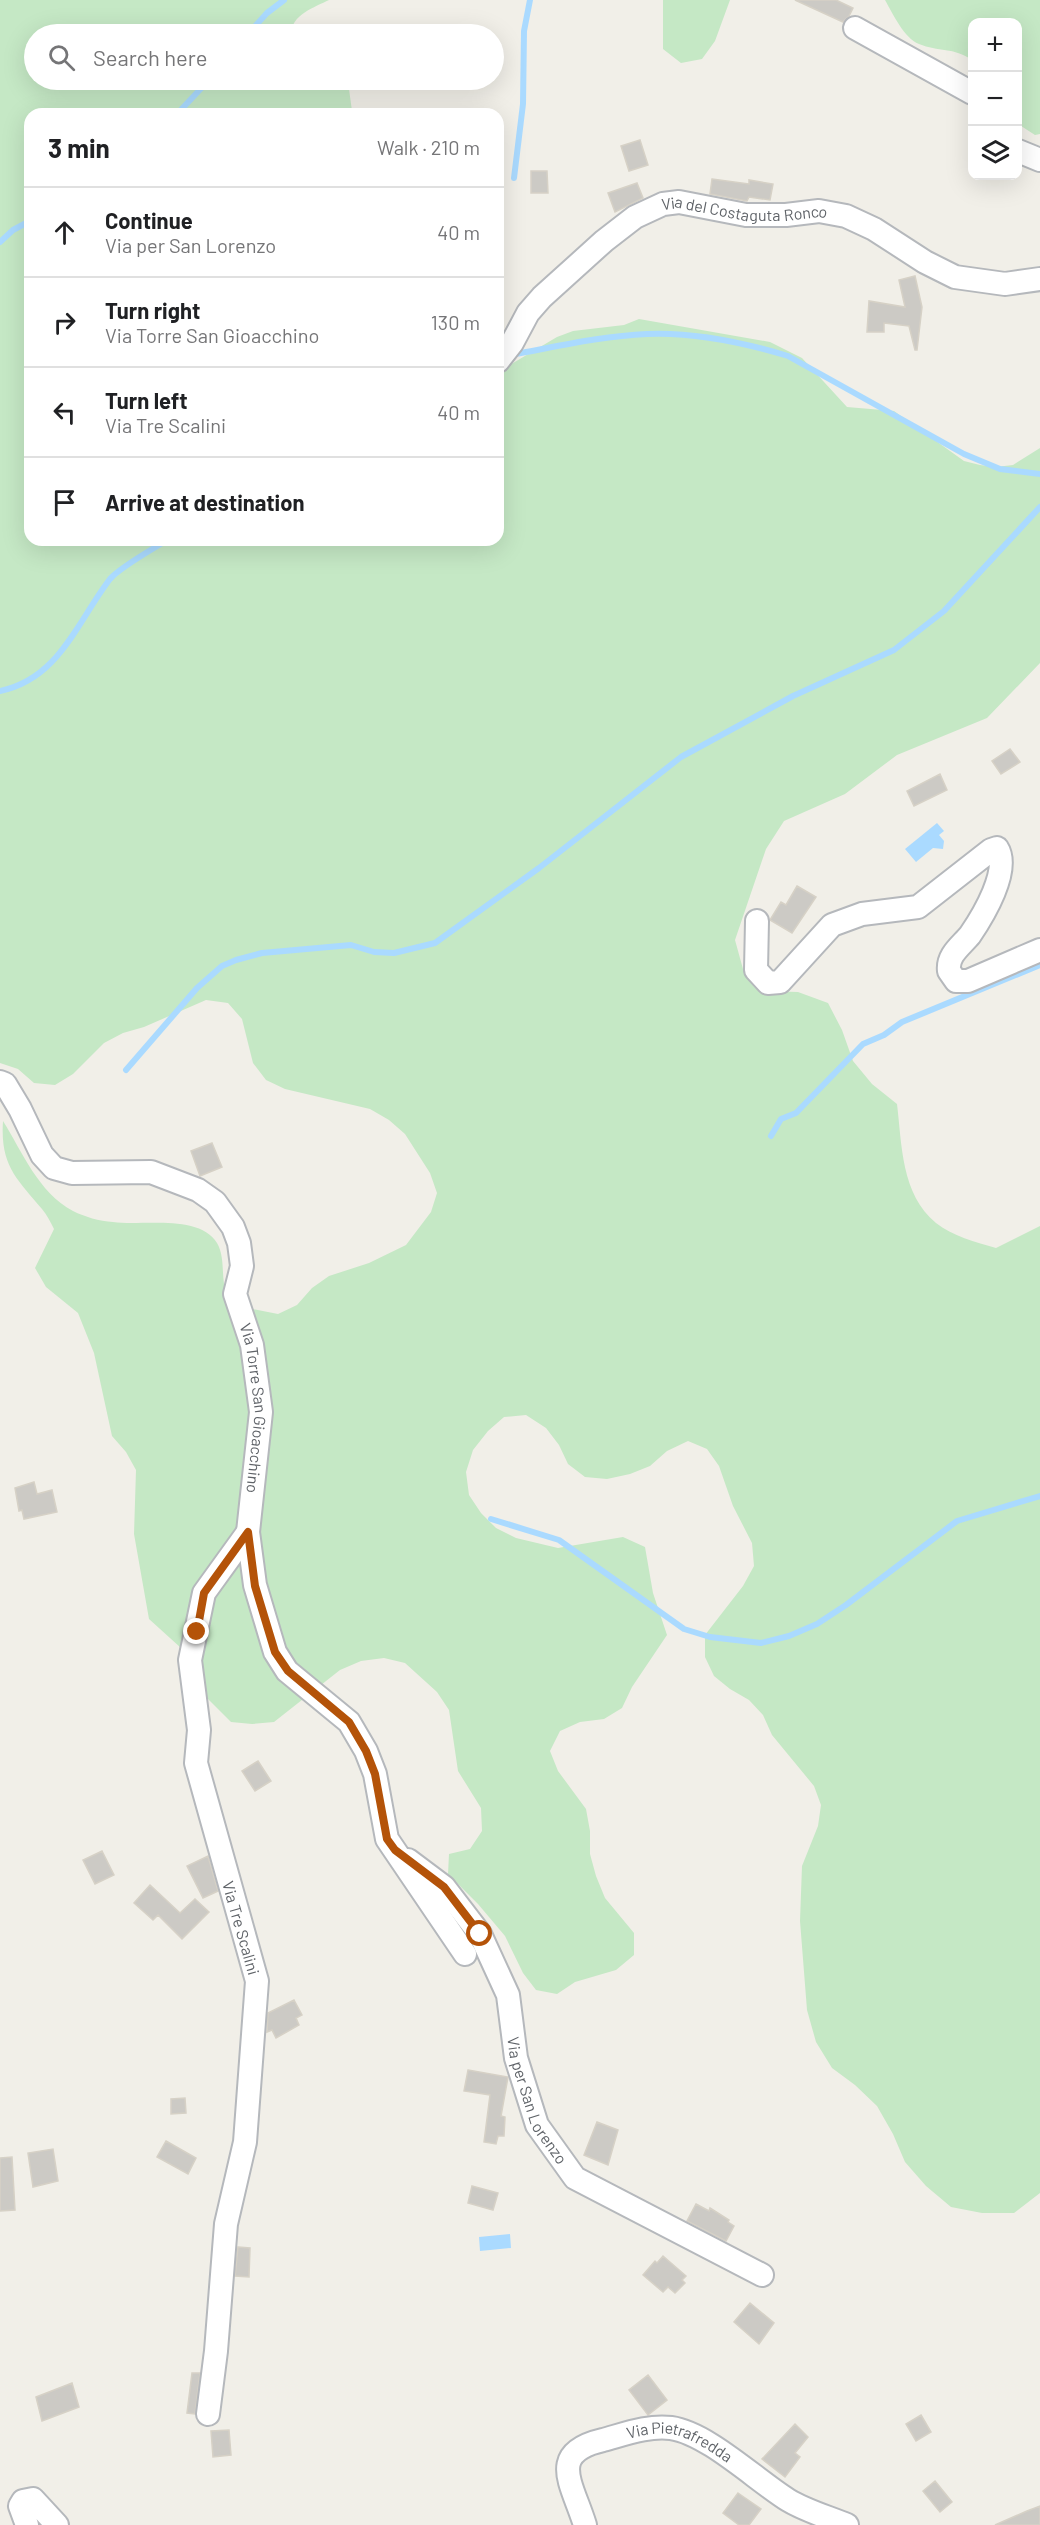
<!DOCTYPE html>
<meta charset="utf-8">
<style>
:root{--surface:#fff;--page:#f6f6f6;--text:#202124;--muted:#757577;--line:#e0e0e0}
body{margin:0;font-family:Barlow,sans-serif;background:var(--page);color:var(--text)}
.controls{position:absolute;right:18px;top:18px;display:grid;overflow:hidden;border-radius:12px;box-shadow:0 6px 24px #0002}
.controls button{width:54px;height:54px;display:grid;place-items:center;padding:0;border:0;border-bottom:2px solid var(--line);background:var(--surface);color:var(--text);font:30px sans-serif}
.stop{position:absolute;width:18px;height:18px;margin:-14px;border:4px solid #b45309;border-radius:50%;background:#fff}
.stop.end{background:#b45309;border-color:#fff;box-shadow:0 2px 6px #0008}
.list{margin:0;padding:0;list-style:none}
h2{display:flex;justify-content:space-between;align-items:center;height:78px;margin:0;padding:0 24px;font-size:26px}
h2 small{font-size:20px;font-weight:400;color:var(--muted)}
.list li{display:grid;grid-template-columns:39px 1fr auto;gap:18px;align-items:center;box-sizing:border-box;height:90px;padding:0 24px;border-top:2px solid var(--line)}
.list b{display:block;font-size:22px;white-space:nowrap}
.list p{margin:0;font-size:20px;white-space:nowrap;color:var(--muted)}
.list em{font-size:20px;font-style:normal;color:var(--muted)}
.icon{flex:none;width:33px;height:33px;fill:none;stroke:currentColor;stroke-width:2;stroke-linecap:round;stroke-linejoin:round}
.map{position:relative;flex:none;width:1040px;height:2525px;overflow:hidden}
.search{position:absolute;background:var(--surface);box-shadow:0 6px 24px #0002;left:24px;top:24px;width:480px;height:66px;display:flex;align-items:center;gap:15px;box-sizing:border-box;padding:0 21px;border-radius:33px;color:var(--muted);font-size:22px}
.panel{position:absolute;background:var(--surface);box-shadow:0 6px 24px #0002;left:24px;top:108px;width:480px;height:438px;border-radius:18px}
.map>svg:first-child{display:block}
.green{fill:#c5e8c5}
.water{fill:#aadaff}
.lines{fill:none;stroke-linecap:round;stroke-linejoin:round}
.stream{stroke:#aadaff;stroke-width:6}
.building{fill:#cccac5;stroke:#d6d1c6;stroke-width:1.5}
.minor-casing{stroke:#b5b8bc;stroke-width:26}
.minor{stroke:#fff;stroke-width:22}
.route{stroke:#b45309;stroke-width:8}
.labels{text-anchor:middle;stroke-width:5;stroke-linejoin:round;paint-order:stroke}
.street-label{font-size:16px;fill:#5f6368;stroke:#fff}
</style>
<div class="map">
<svg width="1040" height="2525" viewBox="0 0 1040 2525">
<rect width="100%" height="100%" fill="#f1efe8"/>
<path class="green" d="M0,0h329c-14,7 -38,15 -38,34h-257v46h292l23,9 3,22 -1,3h-321v426h468v-168l59,-35 16,-6 51,-6 15,-6 131,23 32,16 45,49 47,4 70,50 16,4 16,2 17,-2 27,-17v215l-53,55 -90,37 -52,39 -61,27 -18,28 -31,91 8,29 22,22 33,1 30,11 14,27 11,31 19,23 25,20c5,41 4,90 39,119 16,13 40,19 60,25l44,-22v967l-26,20h-32l-31,-6 -25,-21 -21,-24 -12,-28 -16,-28 -22,-21 -23,-17 -16,-26 -9,-32 -7,-89 2,-55 16,-40 3,-21 -7,-19 -42,-51 -9,-20 -14,-15 -19,-11 -16,-13 -9,-19v-22l38,-49 11,-20 -2,-23 -19,-37 -14,-40 -12,-17 -19,-8 -21,10 -17,15 -20,8 -23,5 -22,-2 -17,-13 -9,-19 -13,-17 -20,-13 -22,2 -16,14 -15,19 -7,22 3,23 12,18 15,15 20,10 42,10 65,-11 22,10 8,46 14,42 -35,52 -10,21 -18,11 -24,3 -20,9 -10,20 8,20 28,38 4,22v23l6,22 9,22 29,35v22l-18,15 -41,12 -18,12 -21,-4 -13,-17 -18,-37 -27,-32 -30,-30 1,-20 21,-5 12,-18 -1,-23 -23,-37 -9,-61 -12,-18 -32,-29 -21,-5 -23,3 -21,9 -66,52 -22,2 -21,-2 -33,-33 -17,-41 -32,-29 -15,-85 2,-64 -10,-18 -14,-16 -18,-83 -16,-40 -32,-26 -11,-19 19,-39c-3,-6 -7,-14 -12,-20 -25,-30 -42,-43 -39,-88 20,32 35,71 70,90 12,6 26,10 40,11 28,4 87,-8 104,21 7,12 5,27 7,41 1,7 5,14 8,21l46,9 19,-9 15,-17 17,-12 40,-13 37,-18 25,-33 6,-19 -7,-20 -25,-39 -16,-14 -19,-11 -85,-20 -19,-9 -13,-17 -11,-44 -14,-16 -22,-3 -62,27 -21,6 -19,10 -31,31 -18,11 -21,-2 -16,-14 -18,-6z
M663,0h67l-15,41 -13,18 -21,4 -18,-14z
M885,0h155v134l-5,1 -17,-11v-102h-46v38c-18,-13 -34,-8 -53,-16 -15,-6 -26,-30 -34,-44z"/>
<path class="water" d="M937,823l7,8 -5,4 5,6 -1,8 -10,-1 -17,14 -11,-13z
M510,2234l1,14 -31,3 -1,-14z"/>
<g class="lines">
<path class="stream" d="M248,34l19,-21 17,-13
M177,114l32,-34
M514,178l9,-74 1,-73 6,-31
M0,242l13,-12 17,-9
M510,355c45,-8 91,-19 137,-21 45,-2 98,9 141,22l176,98 36,15 40,5
M0,691c59,-12 77,-69 110,-112 10,-12 43,-30 57,-39
M126,1070l71,-82 25,-22 14,-6 26,-7 89,-8 23,7 20,1 41,-10 104,-75 142,-111 112,-61 101,-46 50,-39 96,-104
M771,1136l10,-17 15,-6 67,-69 21,-9 18,-13 138,-57
M491,1519l68,21 125,89 26,8 51,6 28,-7 28,-12 29,-19 111,-84 83,-25"/>
</g>
<path class="building" d="M795,0h41l17,8 -4,8 -6,6z
M640,140l8,25 -19,6 -8,-25z
M531,171h16l1,22h-17z
M712,179l37,5v-4l24,4 -3,16 -21,-3 -2,4 -37,-7z
M637,183l6,15 -28,14 -7,-19z
M915,276l7,31 -5,43h-2l-6,-24 -25,-3v9h-17l2,-31 36,6 -6,-27z
M1010,749l10,13 -19,12 -9,-13z
M940,774l7,16 -33,16 -7,-15z
M797,886l19,11 -24,36 -22,-13 11,-18 5,3z
M212,1143l10,24 -22,9 -9,-25z
M34,1482l3,12 15,-4 5,22 -33,7 -2,-9 -3,1 -4,-23z
M258,1761l13,20 -16,10 -13,-20z
M102,1851l12,24 -19,9 -12,-24z
M208,1856l10,35 -15,7 -16,-32z
M150,1885l30,28 15,-14 14,13 -27,27 -24,-24 -5,5 -19,-17z
M294,2000l8,15 -6,3 3,7 -23,13 -4,-8 -5,2 1,-19z
M468,2070l40,7 -7,39 4,1 -1,19h-6l-2,8 -12,-2 6,-47 -26,-4z
M185,2098l1,15 -15,1v-15z
M597,2122l21,8 -10,35 -24,-10z
M166,2141l30,17 -8,16 -31,-17z
M53,2149l5,32 -25,6 -5,-34z
M12,2157l3,53 -15,1v-53z
M472,2186l26,7 -5,17 -25,-7z
M696,2204l13,7 1,-3 19,12 -1,2 6,4 -8,15 -39,-20z
M238,2247l12,1 -1,29 -14,-1z
M663,2256l23,20 -4,4 3,3 -10,10 -7,-6 -5,5 -20,-17 12,-14 2,2z
M750,2303l24,20 -15,21 -25,-22z
M192,2373h8l-5,41 -8,-1z
M648,2375l19,25 -19,15 -19,-25z
M72,2383l7,24 -37,14 -6,-24z
M921,2415l10,17 -15,9 -10,-17z
M795,2424l13,13 -13,16 5,4 -15,20 -23,-18z
M229,2430l2,25 -18,2 -2,-26z
M935,2481l17,21 -12,10 -17,-21z
M738,2493l23,16 -12,16h-10l-16,-12z
M1040,2506v19h-45l32,-14z"/>
<g class="lines">
<g class="minor-casing">
<g id="minor">
<path d="M855,28l117,65"/>
<path d="M1018,151l22,9"/>
<path id="s1" d="M498,361l14,-18 16,-30 14,-16 62,-56 31,-24 28,-13 16,-2 67,13h40l33,-4 27,5 28,13 51,33 30,15 50,7 35,-5"/>
<path d="M757,921l-1,49 12,13 12,-1 52,-57 30,-11 56,-7 73,-57 6,-2c14,22 -14,68 -27,87 -9,11 -23,20 -21,36l7,10h12l72,-31"/>
<path id="s2" d="M0,1082l5,2 15,25 22,46 12,13 18,5 79,-1 47,18 17,12 18,25 6,16 3,23 -7,28 17,51 9,67 -13,120 7,53 20,67 12,19 62,51 17,29 9,23 12,65 78,115"/>
<path id="s3" d="M408,1860l36,27 36,47 28,61 8,63 21,67 38,53 187,97"/>
<path d="M208,2414l8,-63 10,-127 19,-82 12,-161 -61,-218 3,-33 -9,-70 14,-67 44,-61"/>
<path d="M27,2525l-7,-19 3,-5 10,-2 24,26"/>
<path id="s4" d="M585,2525c-13,-42 -38,-72 18,-85 22,-6 46,-15 68,-12 36,5 85,52 117,72 18,11 40,17 59,25"/>
</g>
</g>
<use href="#minor" class="minor"/>
</g>
<g class="lines">
<path class="route" d="M197,1632l7,-39 44,-61 7,54 20,66 13,19 61,51 17,29 9,23 12,65 8,11 49,37 36,47"/>
</g>
<g class="labels">
<g class="street-label">
<text dy="6" stroke="none"><textPath href="#s1" startOffset="314">Via del Costaguta Ronco</textPath></text>
<text dy="6" stroke="none"><textPath href="#s2" startOffset="489">Via Torre San Gioacchino</textPath></text>
<text transform="translate(241 1928) rotate(74)" y="6">Via Tre Scalini</text>
<text dy="6" stroke="none"><textPath href="#s3" startOffset="282">Via per San Lorenzo</textPath></text>
<text dy="6" stroke="none"><textPath href="#s4" startOffset="189">Via Pietrafredda</textPath></text>
</g>
</g>
</svg>
<div class="controls">
<button>+</button>
<button>−</button>
<button><svg class="icon" aria-label="layers" viewBox="0 0 24 24"><path d="M12 4l9 5-9 5-9-5zM3 14l9 5 9-5"/></svg></button>
</div>
<div class="stop" style="left:480px;top:1934px"></div>
<div class="stop end" style="left:197px;top:1632px"></div>
<div class="search"><svg class="icon" aria-label="search" viewBox="0 0 24 24"><circle cx="10" cy="10" r="6"/><path d="M15 15l6 6"/></svg>Search here</div>
<section class="panel">
<h2>3 min<small>Walk · 210 m</small></h2>
<ul class="list">
<li><svg class="icon" aria-label="ahead" viewBox="0 0 24 24"><path d="M12 20V5M6 11l6-6 6 6"/></svg><div><b>Continue</b><p>Via per San Lorenzo</p></div><em>40 m</em></li>
<li><svg class="icon" aria-label="right" viewBox="0 0 24 24"><path d="M7 20v-9h11M14 6l5 5-5 5"/></svg><div><b>Turn right</b><p>Via Torre San Gioacchino</p></div><em>130 m</em></li>
<li><svg class="icon" aria-label="left" viewBox="0 0 24 24"><path d="M17 20v-9H6M10 6l-5 5 5 5"/></svg><div><b>Turn left</b><p>Via Tre Scalini</p></div><em>40 m</em></li>
<li><svg class="icon" aria-label="arrive" viewBox="0 0 24 24"><path d="M6 21V4h12l-3 4 3 4H6"/></svg><div><b>Arrive at destination</b></div></li>
</ul>
</section>
</div>
